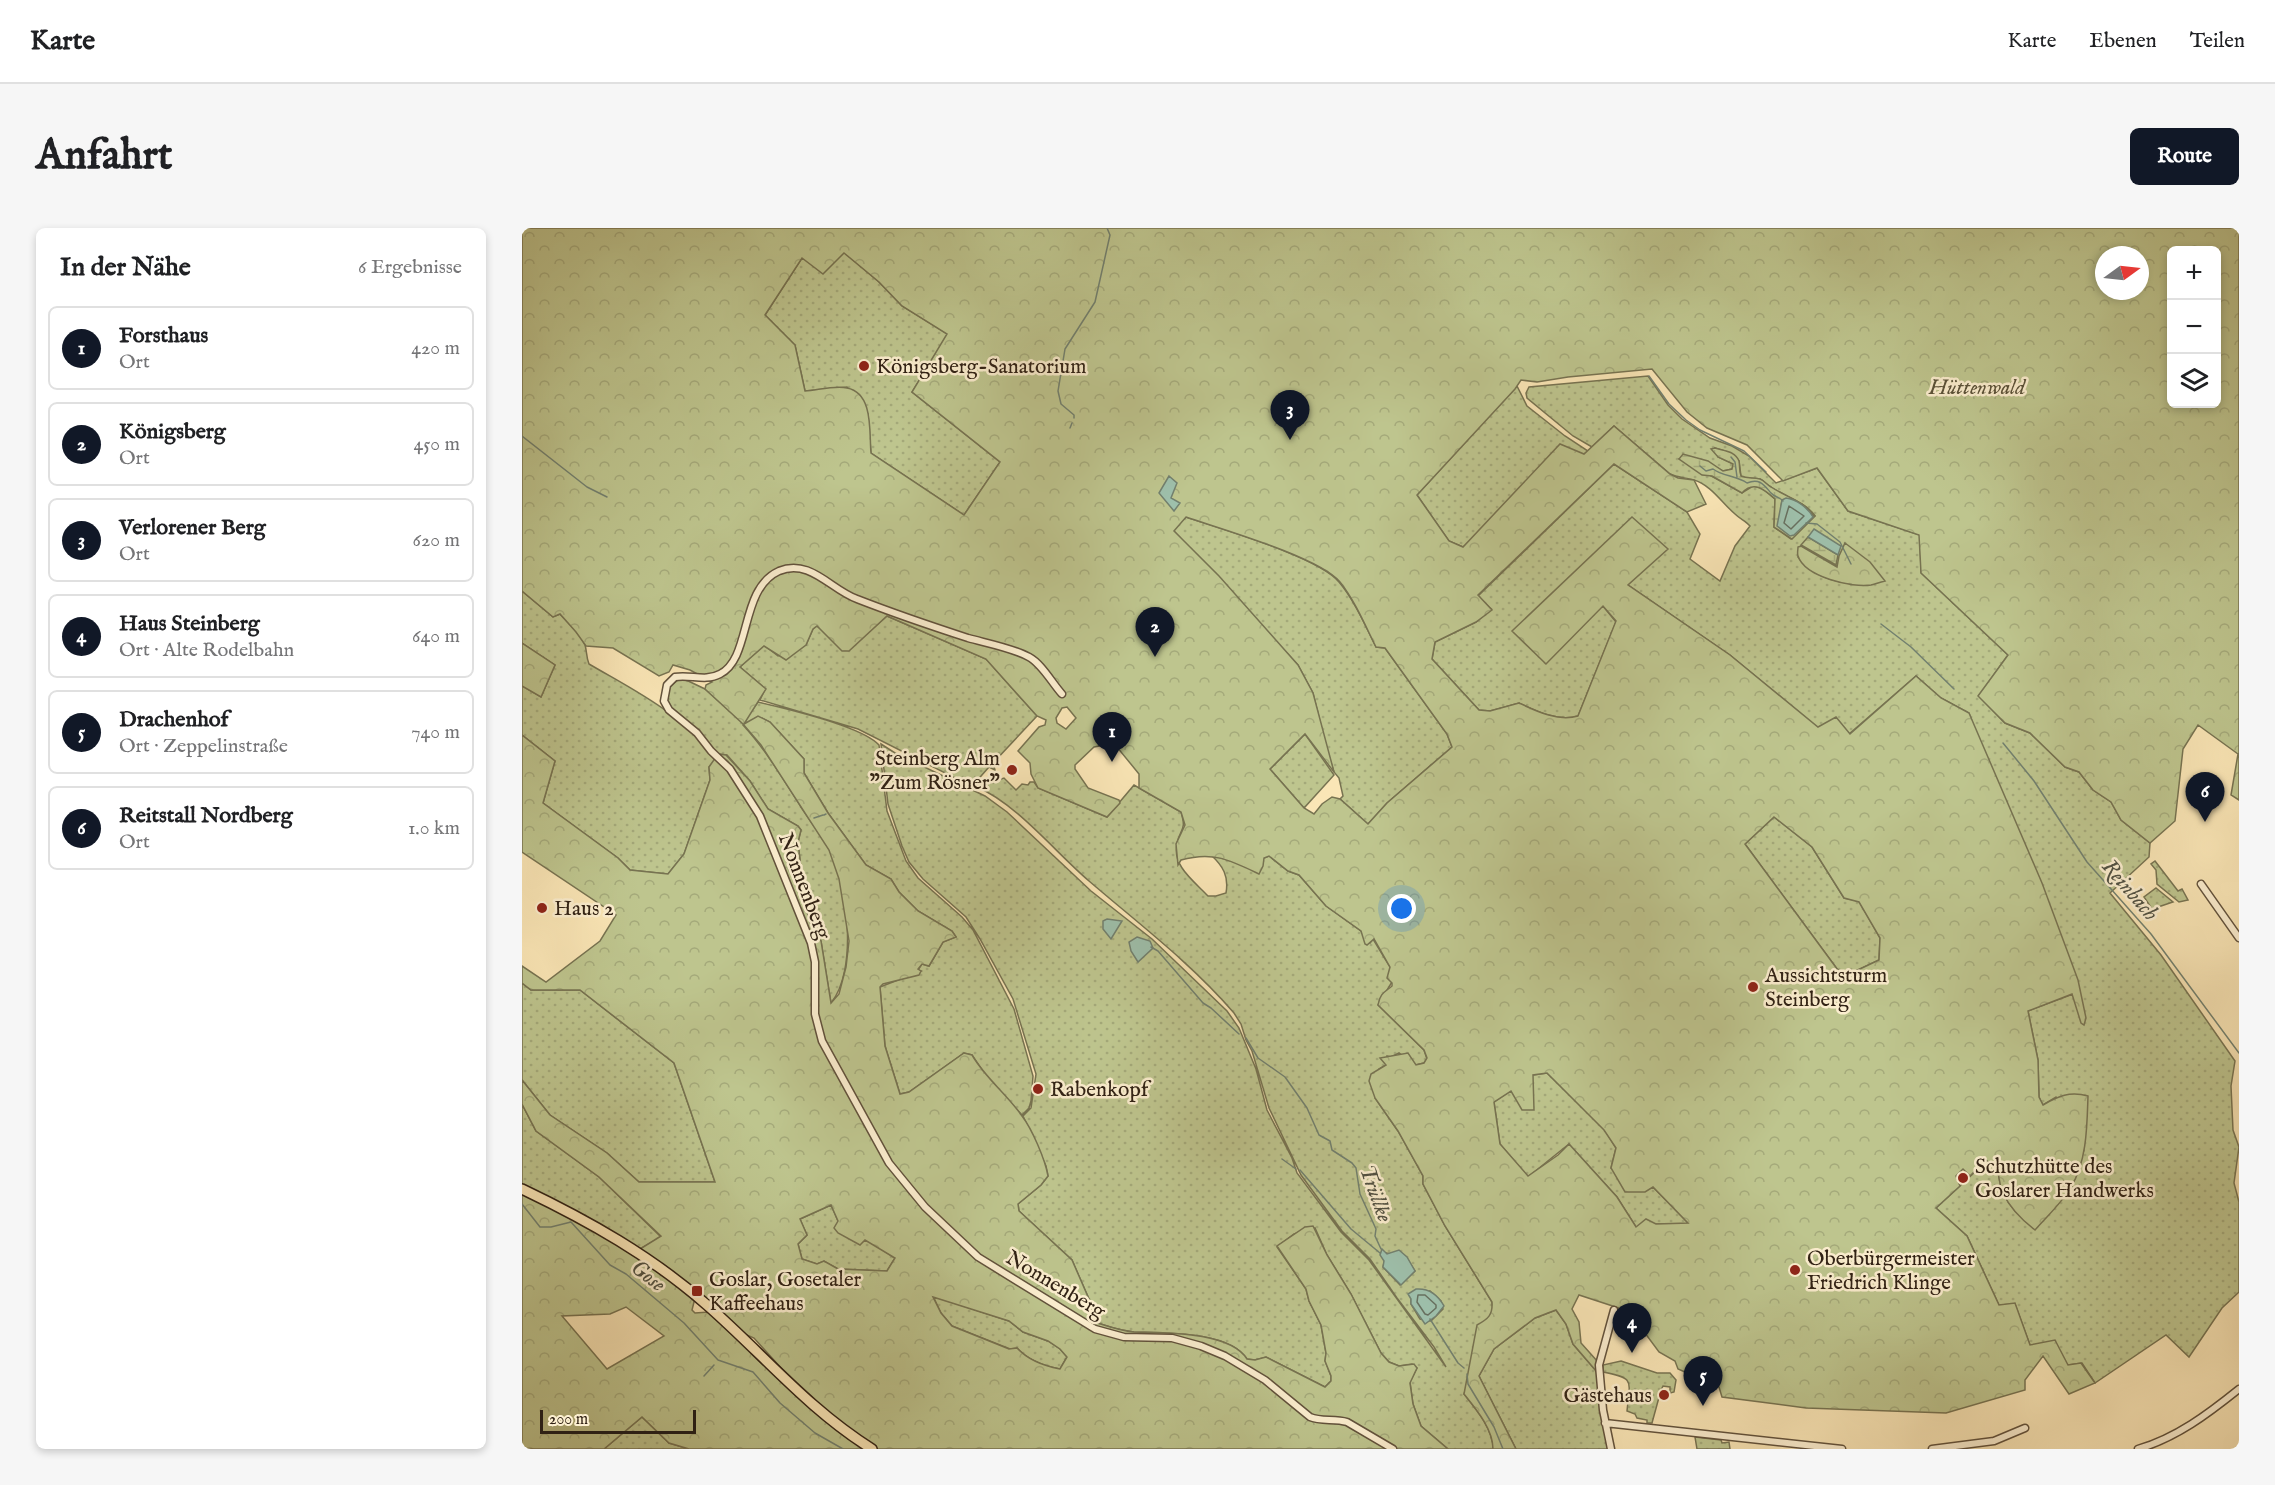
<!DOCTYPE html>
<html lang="de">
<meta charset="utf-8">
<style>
:root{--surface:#fff;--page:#f6f6f6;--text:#202124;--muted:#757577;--line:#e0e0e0;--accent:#111827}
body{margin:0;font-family:"IM FELL English",serif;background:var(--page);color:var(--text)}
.controls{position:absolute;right:18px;top:18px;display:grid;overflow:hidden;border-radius:9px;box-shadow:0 3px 9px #0003}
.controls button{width:54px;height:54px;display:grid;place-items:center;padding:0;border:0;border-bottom:2px solid var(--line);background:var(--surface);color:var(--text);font:30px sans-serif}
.compass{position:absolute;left:1573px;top:18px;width:54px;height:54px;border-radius:50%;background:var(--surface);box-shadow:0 3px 9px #0003;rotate:75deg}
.scale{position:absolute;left:18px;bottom:15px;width:156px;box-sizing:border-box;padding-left:6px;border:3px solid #302114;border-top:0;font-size:16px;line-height:21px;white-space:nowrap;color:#302114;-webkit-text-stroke:4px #fcefd0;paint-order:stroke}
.you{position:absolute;left:880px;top:681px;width:21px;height:21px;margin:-15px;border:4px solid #fff;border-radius:50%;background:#1a73e8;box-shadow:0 0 0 9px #1a73e833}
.badge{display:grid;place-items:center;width:39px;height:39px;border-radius:50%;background:var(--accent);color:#fff;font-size:20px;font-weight:700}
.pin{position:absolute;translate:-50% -50px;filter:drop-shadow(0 2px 3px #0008)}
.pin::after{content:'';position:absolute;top:32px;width:21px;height:18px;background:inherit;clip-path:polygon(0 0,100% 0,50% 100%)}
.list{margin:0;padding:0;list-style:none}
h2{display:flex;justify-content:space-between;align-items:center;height:78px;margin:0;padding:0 24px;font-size:26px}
h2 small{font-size:20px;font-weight:400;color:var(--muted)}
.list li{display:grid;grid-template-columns:39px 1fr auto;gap:18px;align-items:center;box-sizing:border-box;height:84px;margin:0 12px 12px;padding:0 12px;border:2px solid var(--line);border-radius:9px}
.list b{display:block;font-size:22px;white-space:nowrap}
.list p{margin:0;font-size:20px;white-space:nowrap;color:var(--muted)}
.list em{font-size:20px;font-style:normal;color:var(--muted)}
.icon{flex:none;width:33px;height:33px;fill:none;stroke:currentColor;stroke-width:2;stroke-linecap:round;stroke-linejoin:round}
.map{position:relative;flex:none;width:1717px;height:1221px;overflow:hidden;border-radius:9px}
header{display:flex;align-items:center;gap:36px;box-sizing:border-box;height:84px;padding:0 30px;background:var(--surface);border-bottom:2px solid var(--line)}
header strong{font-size:28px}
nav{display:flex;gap:33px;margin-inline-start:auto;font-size:21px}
.intro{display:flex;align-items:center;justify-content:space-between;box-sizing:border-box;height:144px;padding:0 36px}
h1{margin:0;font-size:42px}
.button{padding:15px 27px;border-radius:9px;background:var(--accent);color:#fff;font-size:21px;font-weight:700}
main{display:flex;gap:36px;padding:0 36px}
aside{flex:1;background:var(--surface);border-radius:9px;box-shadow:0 3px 9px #0003}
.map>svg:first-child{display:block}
.grass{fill:url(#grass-dots);stroke:#777351;stroke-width:1.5;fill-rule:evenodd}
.forest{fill:url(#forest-crowns);stroke:#777351;stroke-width:1.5;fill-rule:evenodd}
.wetland{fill:url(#wetland-marsh);stroke:#777351;stroke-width:1.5;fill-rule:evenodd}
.water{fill:#9ec0ac;stroke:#72806f;stroke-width:1.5}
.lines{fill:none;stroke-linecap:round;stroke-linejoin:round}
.shore{stroke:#677060;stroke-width:1.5}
.stream{stroke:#72806f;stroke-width:1.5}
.street-casing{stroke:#62523c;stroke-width:9}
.primary-casing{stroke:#302114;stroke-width:12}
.street{stroke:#fcefd0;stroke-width:6}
.primary{stroke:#fae6b6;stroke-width:9}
.poi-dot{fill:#8f2418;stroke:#fcefd0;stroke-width:2}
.labels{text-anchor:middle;stroke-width:5;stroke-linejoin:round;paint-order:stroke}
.poi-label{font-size:21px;fill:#302114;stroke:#fcefd0;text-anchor:start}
.park-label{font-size:21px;font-style:italic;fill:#5b5239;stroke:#fcefd0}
.street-label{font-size:21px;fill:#302114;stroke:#fcefd0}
.water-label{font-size:22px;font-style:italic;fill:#515142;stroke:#fcefd0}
</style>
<header>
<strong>Karte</strong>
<nav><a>Karte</a><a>Ebenen</a><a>Teilen</a></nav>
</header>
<div class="intro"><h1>Anfahrt</h1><a class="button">Route</a></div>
<main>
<aside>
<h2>In der Nähe<small>6 Ergebnisse</small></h2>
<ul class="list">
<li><span class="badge">1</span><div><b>Forsthaus</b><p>Ort</p></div><em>420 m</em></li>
<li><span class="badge">2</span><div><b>Königsberg</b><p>Ort</p></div><em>450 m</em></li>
<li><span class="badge">3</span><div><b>Verlorener Berg</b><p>Ort</p></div><em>620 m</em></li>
<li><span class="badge">4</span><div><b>Haus Steinberg</b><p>Ort · Alte Rodelbahn</p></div><em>640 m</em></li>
<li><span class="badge">5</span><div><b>Drachenhof</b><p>Ort · Zeppelinstraße</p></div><em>740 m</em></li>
<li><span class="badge">6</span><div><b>Reitstall Nordberg</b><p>Ort</p></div><em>1.0 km</em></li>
</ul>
</aside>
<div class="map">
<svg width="1717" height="1221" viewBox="0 0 1717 1221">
<defs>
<pattern id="grass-dots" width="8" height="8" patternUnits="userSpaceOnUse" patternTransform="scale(1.5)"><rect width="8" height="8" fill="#bec58e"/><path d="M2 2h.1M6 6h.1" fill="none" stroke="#a4a97a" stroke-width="1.8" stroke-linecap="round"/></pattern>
<pattern id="forest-crowns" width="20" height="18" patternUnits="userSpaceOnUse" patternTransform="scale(1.5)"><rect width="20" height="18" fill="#bec58e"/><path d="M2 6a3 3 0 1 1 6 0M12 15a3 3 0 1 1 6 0" fill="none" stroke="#a4a97a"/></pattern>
<pattern id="wetland-marsh" width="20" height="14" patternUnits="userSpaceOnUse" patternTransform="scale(1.5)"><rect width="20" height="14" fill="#bec58e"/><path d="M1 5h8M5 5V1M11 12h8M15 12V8" fill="none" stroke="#a4a97a"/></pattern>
</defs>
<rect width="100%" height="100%" fill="#fae6b6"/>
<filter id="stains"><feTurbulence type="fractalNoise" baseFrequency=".00333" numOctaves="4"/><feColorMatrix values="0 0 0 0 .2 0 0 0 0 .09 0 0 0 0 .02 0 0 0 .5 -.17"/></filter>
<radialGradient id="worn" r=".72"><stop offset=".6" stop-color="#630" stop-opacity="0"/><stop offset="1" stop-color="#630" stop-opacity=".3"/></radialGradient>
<path class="grass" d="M322,24l35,30 23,24 46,28 -36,58 88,70 -36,53 -93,-62 -3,-39 -21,-27 -42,4 -10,-46 -30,-30 37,-57z
M1126,148l20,29 14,14 28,19 22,8 17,10 27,27 41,-15 31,43 72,24 1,38 87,82 -29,41 26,27 25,10 35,34 14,5 14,18 18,12 10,18 29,23 -1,14 -39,36 51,62 74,106 -4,25 2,44 6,17 -5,36 5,19v90l-17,16 -33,49 -23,-22 -71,48 -13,-20 -14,2 -38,-20 -15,-41 -16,1 -32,-69 -31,-28 40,-37 9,-12c20,15 10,15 18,34 7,15 19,27 32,36l37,-43 12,-36 -28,-53 -13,8 -4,-8 -1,-37 -10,-49 45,-17 11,30 -115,-311 -28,-15 -25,-22 -67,58 -31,-6 -88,-73 -102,-70 -25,21 13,16 -38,94c-20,6 -42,-5 -59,-13l-29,8 -11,-1 -47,-51 3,-17 41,-20 15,-13 -13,-13 136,-132 73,48 13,22 -10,25 30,22 15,-35 15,-20c-4,-5 -10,-7 -15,-12 -13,-11 -24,-29 -41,-34 -9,-3 -16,-2 -24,-6l-56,-48 -22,21 -19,-11 -46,-38 -1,-5 3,-6zM1193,220l13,4 11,9 2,15c6,4 12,1 19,3 4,2 7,6 11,8 15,10 33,14 44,29l-24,23 -17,-12 1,-28 -13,-11 -9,-2 -11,7 -62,-34c22,-1 24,2 43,12l9,-2 2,-5 -16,-7zM1279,318l69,39c-27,-1 -55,-5 -72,-28z
M995,158l10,20 38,30 23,15 -125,96 -14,-6 -32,-46z
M664,289c35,12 133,40 153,65 16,19 26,43 37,65l9,1 62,86 5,13 -65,56 -19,21 -28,-25 3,-3 -4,-18 -5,-6 -7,-22 -14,-57 -15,-28 -125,-135z
M0,363l31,26 7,-3c8,9 20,19 25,31 2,6 1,12 4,19 46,27 95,50 126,96l-6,7 1,13 -26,74 -16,20 -38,-4 -12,-12 -75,-55 12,-42 -33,-26v-49l19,11 14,-32 -33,-22z
M365,388l99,43 51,57 -44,47 2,7 -6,-3 -15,17 -5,1 -111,-56 -98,-29 5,-11 -25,-22 24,-22 14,11 28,-11 7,-16 4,-3 4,3 52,-1z
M162,451l21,10 38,34 15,-21c26,6 105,25 121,43l8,66 19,50 12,17 44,39 11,13 41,79 19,67 -2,25 -2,7 -7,7 -32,-33 -18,-27 -8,-2 -55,39 -9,2 -15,-48 -5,-59 41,-16 -3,-1 4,-6 7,2 14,-24 13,-5 -4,-6 -34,-20 -19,-19 -8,-13 -25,-14 -38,-52 -24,-40v-14l-34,-37 -8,-4 -19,7c23,25 40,54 58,82 9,14 20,28 28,42 19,36 29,121 2,154l-10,-62 -10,-16 -6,-20 -7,-63 3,-12 -3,-4 -30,-17 -18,-28 -23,-26 -9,-1 -13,-15 -36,-33 -2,-5 2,-14 9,-7z
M783,506l29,41 -30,33 -34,-39z
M359,516l14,9 90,43 22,16 84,79 61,48 75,72 12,17 17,41 11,41 25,48 5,15 44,59 28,28 77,107 -12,-20 -37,-49 -27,-39 -28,-28 -41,-56 -32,-67 -17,-57 -6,-11 -5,-16 -7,-11c-43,-50 -95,-89 -145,-132 -33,-28 -72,-77 -112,-94l27,-9 12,12 6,-6 6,1 2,-3h4l4,6 69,29 27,-32 47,27c6,20 -1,15 -4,32 -5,22 17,37 31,52h8l10,-3c3,-17 -3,-27 -15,-38l20,6 33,-3 5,-2 19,15 11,4 27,31 35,25 9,12 3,-4 17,28 2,15 -14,23 46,45 3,9 -3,4 -9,2 -16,-12 -8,4 -4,-1 -1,9 -7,4 -4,29 23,33 25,45v8l22,42 47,76 1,10 -6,8 -23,74c12,15 29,35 29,55h-45l-27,-23 -8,-22 -3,-22 7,-14 -5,-4 -13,2 -10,-4 -8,-9 -30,-59 -24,-39 -12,-27 -21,6 -17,13 29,42 3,12 12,24 5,28 -1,8 6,15v5l-6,6 -59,-30 -11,3 -8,-1c-18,-28 -83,-26 -113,-27 -14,-1 -27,-6 -40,-10l-2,-16 -20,-46 -53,-49 -1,-7 23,-19 7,-9 -2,-10 -23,-50 8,-8 5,-34 -23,-75 -33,-60 -14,-22 -43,-38 -14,-17 -7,-16 -14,-42zM864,1025l20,4 9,14 -15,14 -17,-18zM908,1063l11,10 2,8 -12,12 -11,-2 -9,-15v-5z
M1252,589l38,30 32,51 15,3 21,37 -1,22 -36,17 -98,-133z
M1633,633l23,30 4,-2 6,11 -9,2 -22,-18 -1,-14 -5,-6z
M1634,660l17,14 -21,7 -8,-12z
M0,755l9,7h49l94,73 41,119h-76l-32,-29 -57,-38 -28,-35z
M1025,845l58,57 11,18 -5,20 42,19 36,37h-33l-20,3 -19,-30 -48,-53 -41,33 -28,-33 -6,-42 39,-27z
M0,876l14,27 63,46 62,60 -21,12 -118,-63z
M309,977l7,16 57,37 -8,13 -49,-2 -14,-8 -7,3 -15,-5 -4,-15 9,-9 -7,-16z
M411,1068l76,25 14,11 25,9 12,8 7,8 -7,12c-16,-3 -32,-9 -43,-21l-7,1 -58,-23 -11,-13z
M1034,1082l10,14 7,20 24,28 11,77h-92l-37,-73 15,-27 41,-31z
M1099,1133l36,12h13l6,7 -2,12 -4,1v-6l-7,-1 -2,4 -9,33h-5v-3l-10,-2 -2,-4 -8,-3c3,-31 8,-33 -24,-39v-7z
M120,1189l27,26 20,6h-85z
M1173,1209l26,3 1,3 7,-1 1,7h-33z"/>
<path class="forest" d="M0,0h1717v572l-8,-5 7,-41 -40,-29 -15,24 -8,72 -25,22 -29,-23 -10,-18 -18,-12 -14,-18 -14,-5 -35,-34 -25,-10 -27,-27 30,-41 -87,-82 -2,-38 -71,-24 -31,-43 -34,13 -36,-36 -40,-17 -20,-16 -35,-43 -84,8 -31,5 -16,-2 -6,9 -98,106 32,46 14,6 97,-103 24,10 30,-28 56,48 8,4 16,2 12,24 -19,8 -73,-48 -136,131 14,15 -16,12 -41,20 -3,17 47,51 11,1 29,-8c17,8 39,19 59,13l38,-95 -13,-15 -57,58 -34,-33 120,-114 36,32 -40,36 102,70 88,72 18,-10 14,17 66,-58 25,22 28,15 73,170 36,97 8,38 -2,7 -3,-2 -9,-29 -44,17 10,49 1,37 4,8c15,-9 27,-14 45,-9 -1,30 -1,65 -17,91 -9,16 -24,29 -36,43 -13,-10 -25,-22 -32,-37 -8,-18 2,-19 -17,-33l-16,16 -7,-7 -7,7 4,10 -24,22 31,28 32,69 16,-2 15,42 25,-5 13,25 13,-2 14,20 -26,11 -26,-38 -18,24v10l-79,23 -140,-5 -84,-11 -3,-10 -41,-18 -3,-8 -16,-9 -14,-19 -16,-14 2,-7 -52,-17 -7,14 7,13 2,21 17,19 -1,10 -24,-28 -7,-20 -10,-14 -21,8 -41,31 -15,27 37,73h-23c0,-20 -17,-40 -29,-55l13,-69c11,-6 16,-10 15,-23l-47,-76 -22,-42v-8l-25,-45 -23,-33 -6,-17 2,-7 15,-9 -6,-7 28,-5 8,12 8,-2 3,-5 -3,-8 -46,-45c2,-12 7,-13 14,-19v-3l-5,-5 3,-11 -16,-28 -7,6 -2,-1 -4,-13 -35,-25 -27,-31 -11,-4 -19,-15 -5,2 -1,8 -4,8c-29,-14 -46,-23 -78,-14l-3,5 -2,-21 9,-19 -4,-13 -42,-24v-14l-22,-27 -6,-3 -17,3 -19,18v4l13,19 31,12 1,3 -13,14 -69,-29 -7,-14 -1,-11 -12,-12 21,-24 6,-2 1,-5 -9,-4 -51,-57 -99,-43 -38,35h-7l-25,-25 -4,3 -7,16 -20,15 -22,-14 -24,21 26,22 -22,35 14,-8 12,6 34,37v14l24,40 38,52 25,14 8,13 19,19 34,20 4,6 -13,5 -14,24 -7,-2 -4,5 3,2 -2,4 -36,9 -3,3 5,59 15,48 9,-2 55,-39 8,2c14,24 35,39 50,61 10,13 23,43 26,60l-7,9 -23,19 1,7 53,49 20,46 2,16c13,4 26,9 40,10 30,1 95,-1 113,27l8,1 11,-3 59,30 6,-6v-5l-6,-15 1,-8 -5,-28 -12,-24 -3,-12 -29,-43 28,-19 8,-1 14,29 24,39 30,59 8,9 10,4 15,-2 3,4 -7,15 3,21 8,22 27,23h-571l-44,-31 -42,-39 -37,-41 -14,-6 -44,-43 -56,-40 21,-13 -62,-59 -63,-46 -14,-27v-24l28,35 57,38 32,29h76l-41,-119 -94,-73h-49l-9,-7v-17l24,16 54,-41 16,-26 -94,-63v-117l33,26 -12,42 75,55 12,12 38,4 16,-20 26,-74 -1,-13 9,-13 8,1 24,26 18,28 30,17 3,4 -3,12 7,63 6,20 10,16 10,62 8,-9 7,-27 3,-26 -10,-62 -10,-29 -68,-105 -18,-21 -38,-35 1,-4 6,-3 -22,-12 -17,-5 -4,7 -10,4 -46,-28 -27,-2 -10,-14 -16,-18 -7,3 -31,-26zM1650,22h44v154h-44zM322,25l35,29 23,24 45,28 -35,58 88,70 -36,53 -93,-62c-2,-20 3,-60 -24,-65 -11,-3 -29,2 -42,3l-10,-46 -30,-30 37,-57 21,16zM1582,27h36v36h-36zM664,289c35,12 133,40 154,65 15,19 25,43 36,65l9,1 62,86 5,13 -65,56 -19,21 -28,-25 -8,-2 -10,7 -8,10 -10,-6 -34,-39 35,-35 29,38 -21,-79 -15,-28 -79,-89 -45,-45zM545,479l9,11 -10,11 -9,-6 -1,-5 6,-10zM1252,589l38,30 32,51 15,4 21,36 -1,22 -36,17 -98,-133zM1025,845l57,57 12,18 -5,20 14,24h20l8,-5 35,36 -32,1 -10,-5 -10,8 -19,-30 -48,-53 -11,11 -30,21 -28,-32 -6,-42 17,-11 11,19h12l-1,-35zM309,977l7,16 -4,7 4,5 22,12 5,-5 30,18 -8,13 -49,-2 -14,-8 -7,3 -15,-5 -4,-15 9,-9 -7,-16zM411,1069l76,24 14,11 25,9 12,8 7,8 -7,12c-16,-3 -32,-9 -43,-21l-8,1 -57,-23 -11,-13z
M1323,315l25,19 15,19c-5,1 -10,3 -14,4 -19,3 -66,-8 -73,-29 -1,-3 0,-6 0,-9l3,-1 36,21 2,-11z
M0,415l33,22 -14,32 -19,-11z
M0,964l114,62 59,44 -3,12 3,3 14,-1 87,84 70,53h-177l-20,-6 -27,-26 -38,32h-82zM104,1079l38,29 -57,33 -45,-53 48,-2z"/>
<path class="wetland" d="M1193,220c9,3 20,3 24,13 1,5 0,10 2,15 7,3 12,1 19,3 5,2 7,6 11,8 15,10 33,14 44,29l-23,23 -18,-12 1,-28c-10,-9 -21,-19 -33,-6l-30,-17 -10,-1 -23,-16 4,-5 25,7 15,10 9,-2 1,-5 -15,-7 -7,-8zM1269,270l19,13 3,5 -32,-9 1,-7z
M1286,309l30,18 -2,10 -35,-20z"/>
<path class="water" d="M647,248l8,7 -6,15 9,5 -6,8 -15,-18z
M1264,270c10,1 22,10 27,19l-19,18 -4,1 -13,-10 5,-26z
M1292,301l27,17 -3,9 -30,-18z
M585,691l15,2 -11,18 -8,-10v-8z
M615,709l13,4 3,7 -15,14 -7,-11 -2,-9z
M860,1021l5,5 12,-4 8,7 8,14 -14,14 -18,-18 1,-6 -4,-6z
M894,1061c13,-1 22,6 28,17l-8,10 -11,8 -14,-20v-5l-3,-5z"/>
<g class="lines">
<path class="shore" d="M1267,278l15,10 -13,13 -7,-6z
M896,1067h7l11,10v3l-8,7 -3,-1 -8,-12z"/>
<path class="stream" d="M1127,148l20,28 17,16 14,10 44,21 22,21
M552,190v-3l-13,-11 -3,-13 7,-42 30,-47 15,-67 -3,-7
M548,200l2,-5
M0,208l65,51 20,10
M1209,229l4,5 2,15
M1178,238l6,5 7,-2c9,7 24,7 34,14 13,-5 17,2 24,10 3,4 9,4 12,8
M1284,295l11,1 23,18 11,22
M1359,396l30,23 43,42
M1481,515l31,38 53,81 64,72 88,119
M302,587l2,-1
M292,590l9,-3
M629,719l7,4 45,52 8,5 28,26
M724,810l12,20 27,19 22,31 12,27 11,6 2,9 20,13 4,5 4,26 16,35 -1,7 6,13
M760,931l14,10
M778,942l51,59 29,24
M0,976l18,23h11l20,-5 39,43 16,9 58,49 34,37 35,12 27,31 35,30 28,16
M908,1091l28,44 6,5
M945,1146l1,10 26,43 9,22
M182,1148l10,-11"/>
<g class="street-casing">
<path id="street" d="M540,466c-10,-11 -20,-30 -33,-37 -16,-9 -43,-14 -61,-19 -37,-12 -75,-25 -111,-39 -26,-9 -47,-41 -78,-28 -40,18 -27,87 -59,103 -15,8 -30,0 -45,3l-8,8 -3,16 5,9 28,23 14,18 19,18 30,47 51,127 4,19v52l7,27 67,122 36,44 53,50 117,72 29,8 48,1 29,8 24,10 40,24 45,37c11,5 25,1 37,5l46,27
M1679,656l38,54
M1083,1195l237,26
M1089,1221l-8,-39 -4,-45 15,-55
M1410,1221l62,-8 31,-13
M1616,1221c38,-11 70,-35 101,-60"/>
</g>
<g class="primary-casing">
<path id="primary" d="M0,961c67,32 129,67 185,116 56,49 101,104 165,144"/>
</g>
<use href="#street" class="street"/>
<use href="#primary" class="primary"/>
</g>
<g class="poi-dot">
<circle cx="342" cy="138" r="6"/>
<circle cx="490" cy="542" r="6"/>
<circle cx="20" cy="680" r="6"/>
<circle cx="1231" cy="759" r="6"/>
<circle cx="516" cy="861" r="6"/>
<circle cx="1441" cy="950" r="6"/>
<circle cx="1273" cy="1042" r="6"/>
<rect x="169" y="1057" width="12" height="12" rx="3"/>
<circle cx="1142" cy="1167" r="6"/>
</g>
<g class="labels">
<g class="poi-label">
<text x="354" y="145">Königsberg-Sanatorium</text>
<text x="478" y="537" text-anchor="end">Steinberg Alm<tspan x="478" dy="24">"Zum Rösner"</tspan></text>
<text x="32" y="687">Haus 2</text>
<text x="1243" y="754">Aussichtsturm<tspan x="1243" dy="24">Steinberg</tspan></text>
<text x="528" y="868">Rabenkopf</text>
<text x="1453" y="945">Schutzhütte des<tspan x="1453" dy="24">Goslarer Handwerks</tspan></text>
<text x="1285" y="1037">Oberbürgermeister<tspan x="1285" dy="24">Friedrich Klinge</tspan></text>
<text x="187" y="1058">Goslar, Gosetaler<tspan x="187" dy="24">Kaffeehaus</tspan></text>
<text x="1130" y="1174" text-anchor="end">Gästehaus</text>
</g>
<g class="park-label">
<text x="1455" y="166">Hüttenwald</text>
</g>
<g class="street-label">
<text transform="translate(283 658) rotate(69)" y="7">Nonnenberg</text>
<text transform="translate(534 1056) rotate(31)" y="7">Nonnenberg</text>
</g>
<g class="water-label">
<text transform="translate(1609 661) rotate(49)" y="8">Reinbach</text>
<text transform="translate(855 965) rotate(70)" y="8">Trüllke</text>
<text transform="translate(127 1047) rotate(38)" y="8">Gose</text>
</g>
</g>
<rect width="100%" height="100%" filter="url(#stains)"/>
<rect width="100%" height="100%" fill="url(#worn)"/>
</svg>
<div class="controls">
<button>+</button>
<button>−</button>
<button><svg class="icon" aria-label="layers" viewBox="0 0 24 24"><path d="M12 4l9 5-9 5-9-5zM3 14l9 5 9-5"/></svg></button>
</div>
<svg class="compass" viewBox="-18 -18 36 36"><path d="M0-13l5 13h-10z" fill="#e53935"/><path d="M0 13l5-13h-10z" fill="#757577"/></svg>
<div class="scale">200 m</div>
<div class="you"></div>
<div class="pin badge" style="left:590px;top:534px">1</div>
<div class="pin badge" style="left:633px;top:429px">2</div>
<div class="pin badge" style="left:768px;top:212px">3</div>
<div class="pin badge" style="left:1110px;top:1125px">4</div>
<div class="pin badge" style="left:1181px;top:1178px">5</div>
<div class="pin badge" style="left:1683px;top:594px">6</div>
</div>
</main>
